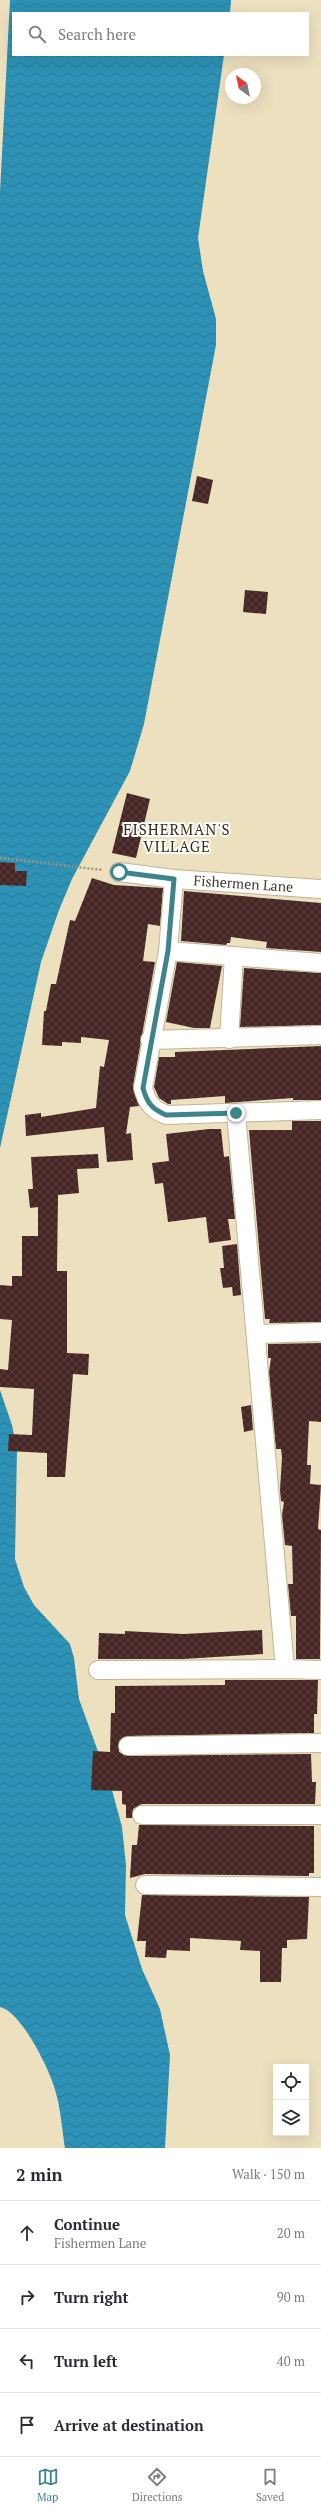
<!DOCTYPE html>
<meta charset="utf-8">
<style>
:root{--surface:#fff;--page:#f2f2f3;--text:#2b2b33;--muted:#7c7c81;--line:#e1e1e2;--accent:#3d858b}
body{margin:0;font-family:"PT Serif",serif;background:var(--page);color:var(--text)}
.controls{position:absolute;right:12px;bottom:12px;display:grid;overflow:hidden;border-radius:0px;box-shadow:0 4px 16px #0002}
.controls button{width:36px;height:36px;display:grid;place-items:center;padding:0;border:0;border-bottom:1px solid var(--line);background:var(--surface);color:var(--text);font:20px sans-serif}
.compass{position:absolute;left:225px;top:68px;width:36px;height:36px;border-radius:50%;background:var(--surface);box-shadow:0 4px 16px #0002;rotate:327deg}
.stop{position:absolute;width:12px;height:12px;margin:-9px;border:3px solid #3d858b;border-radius:50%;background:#fff}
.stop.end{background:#3d858b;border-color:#fff;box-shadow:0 1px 4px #0008}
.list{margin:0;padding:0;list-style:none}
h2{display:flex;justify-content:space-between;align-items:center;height:52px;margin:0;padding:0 16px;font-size:17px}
h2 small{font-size:13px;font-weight:400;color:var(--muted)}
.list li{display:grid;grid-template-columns:26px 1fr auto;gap:12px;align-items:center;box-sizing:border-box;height:64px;padding:0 16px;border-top:1px solid var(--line)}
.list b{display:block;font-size:15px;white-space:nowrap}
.list p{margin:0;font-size:13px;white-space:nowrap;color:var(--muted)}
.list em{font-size:13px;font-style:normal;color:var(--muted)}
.icon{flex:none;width:22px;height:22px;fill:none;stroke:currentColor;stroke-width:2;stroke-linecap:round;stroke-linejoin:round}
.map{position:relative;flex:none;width:321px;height:2148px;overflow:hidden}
.search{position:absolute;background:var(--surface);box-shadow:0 4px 16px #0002;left:12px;right:12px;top:12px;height:44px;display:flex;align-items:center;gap:10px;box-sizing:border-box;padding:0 14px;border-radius:0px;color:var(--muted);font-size:15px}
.sheet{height:308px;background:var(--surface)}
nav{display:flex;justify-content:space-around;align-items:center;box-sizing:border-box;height:56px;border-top:1px solid var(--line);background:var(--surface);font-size:11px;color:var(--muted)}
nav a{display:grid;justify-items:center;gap:2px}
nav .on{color:var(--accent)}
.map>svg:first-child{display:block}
.water{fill:url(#water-waves)}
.building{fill:url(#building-cross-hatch)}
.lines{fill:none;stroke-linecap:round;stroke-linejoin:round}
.minor-casing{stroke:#c0b493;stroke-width:20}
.path{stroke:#9f957d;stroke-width:2.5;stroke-dasharray:2 2;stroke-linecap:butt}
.minor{stroke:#fff;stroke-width:18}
.route{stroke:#3d858b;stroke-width:5}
.labels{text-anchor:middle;stroke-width:4;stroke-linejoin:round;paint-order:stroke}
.street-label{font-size:14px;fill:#423c2f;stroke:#fff}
.neighbourhood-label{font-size:15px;letter-spacing:1px;fill:#362c0f;stroke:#fff}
</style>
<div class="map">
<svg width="321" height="2148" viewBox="0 0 321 2148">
<defs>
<pattern id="water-waves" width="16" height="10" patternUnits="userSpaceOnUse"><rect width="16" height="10" fill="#2d92b5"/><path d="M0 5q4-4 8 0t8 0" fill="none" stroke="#287894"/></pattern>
<pattern id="building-cross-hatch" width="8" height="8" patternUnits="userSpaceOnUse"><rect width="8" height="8" fill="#462725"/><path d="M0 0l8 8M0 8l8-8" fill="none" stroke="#593f3c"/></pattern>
</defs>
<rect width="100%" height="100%" fill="#ede0bf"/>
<path class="water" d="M10,0h221l-1,13h-217v42h211l-26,183 5,33 13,48v26l-72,379 -14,47 -58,108 -13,31 -18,52 -41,186v-956z
M0,1390l12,35 5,24 -2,110 9,28 10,18 36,39 4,14 5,41 33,91 10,37 4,38 -1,50 17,54 18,40 10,46 -5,93h-100c-3,-18 -4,-37 -9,-55 -5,-21 -34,-81 -56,-86z"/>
<path class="building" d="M197,476l16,4 -5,24 -16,-3z
M245,590l23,2 -2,22 -23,-2z
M127,793l23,6 -14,59 -24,-5z
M0,862l15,1v8h12l-1,15 -26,-1z
M92,878l22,7 49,3 -3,38 -12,-2 -5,37 12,1 -22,124 6,20 -9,1 -4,27 5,-1 2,27 -26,2 -3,-35 -78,9 -1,-21 16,-2v4l55,-9 4,-42 4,1 5,-27 -28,-3v6l-19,-1v4l-20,-1 2,-34h2l5,-27h5l14,-64 5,1z
M184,891l137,12v49l-55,-4 1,-6 -36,-5 -1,6h-3l-1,2 -45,-4z
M177,962l45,4 -12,62h-16l-28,-6z
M244,968l77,5v52l-81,2z
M321,1046v54h-28v-2l-68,5v-7l-54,4v4h-3l-9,-6 -5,-11 5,-30h16v-5z
M292,1121h29v201l-52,1 1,-4h-5l-16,-189h43z
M209,1129h12l3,28 5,-1 6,63h-7l3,21 -22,3 -3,-26 -38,5 -5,-39 -8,1 -3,-21 17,-2 -3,-27z
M98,1154l1,14 -22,1 2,24 -21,2 -1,76h10v82l22,1 -1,21 -15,-1 -8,103h-18v-24l-39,-2 1,-17 23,1 2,-46 -34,-2v-18l8,1 4,-50 -12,-1v-34l12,1v-10h10v-40h16v-29l-8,1 -2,-19h5l-2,-32z
M237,1244l4,51 -8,1 -1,-9 -9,1 -3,-20h4l-2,-22z
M321,1343v79l-12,-1 -2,44h4l-1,19 11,1 -3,44 3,1 -1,129h-24v-43h-5l-3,-32h5l-1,-38 -7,-1 -3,-30 2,-13 -3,-1 -1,-11 2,-33 -1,-8h-5l-7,-77 2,-14h-3v-14z
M251,1405l2,25 -9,2 -3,-25z
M262,1630l1,24 -80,5h-85l1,-26 26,1v-3l58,3z
M225,1680h93l-1,34h-3v19l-186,3 -9,5v11l9,4 183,-2 1,28h4l-1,22h-173l-9,5 -1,9h-6v-13l-4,-1v-13l-31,-1 2,-39 17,1 1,-39h4v-27l110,-1z
M139,1825l175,1v47h-5v3l-164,-2 -15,4 2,-33h5z
M142,1895l167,2 -2,42 -20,1v8h-5l-1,34h-21v-31l-20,-1 1,-9 -51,-3v13l-23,-1 -1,8 -21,-1 1,-16h-9z"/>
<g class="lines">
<g class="minor-casing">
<g id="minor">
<path id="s1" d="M119,872l55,7 147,10"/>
<path d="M174,879l-6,72 -25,137c4,15 9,21 23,27l155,-5"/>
<path d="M168,951l153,12"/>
<path d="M229,1039l5,-83"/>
<path d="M150,1040l171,-5"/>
<path d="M236,1113l49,556"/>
<path d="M257,1334l64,-2"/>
<path d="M98,1670l187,-1 36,1"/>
<path d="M128,1746l193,-3"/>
<path d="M142,1815h179"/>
<path d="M145,1885l176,2"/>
</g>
</g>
<path class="path" d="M0,858l103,12"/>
<use href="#minor" class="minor"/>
</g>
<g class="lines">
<path class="route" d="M119,872l55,7 -6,72 -25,137c4,15 9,21 23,27l70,-2"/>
</g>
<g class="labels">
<g class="street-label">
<text dy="5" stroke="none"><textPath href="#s1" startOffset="125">Fishermen Lane</textPath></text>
</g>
<g class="neighbourhood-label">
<text x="177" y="835">FISHERMAN'S<tspan x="177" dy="17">VILLAGE</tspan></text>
</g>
</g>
</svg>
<div class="controls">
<button><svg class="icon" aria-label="locate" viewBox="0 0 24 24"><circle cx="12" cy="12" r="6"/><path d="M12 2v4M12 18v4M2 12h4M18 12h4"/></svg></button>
<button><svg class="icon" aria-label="layers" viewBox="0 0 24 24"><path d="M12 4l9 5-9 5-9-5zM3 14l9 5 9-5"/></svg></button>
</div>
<svg class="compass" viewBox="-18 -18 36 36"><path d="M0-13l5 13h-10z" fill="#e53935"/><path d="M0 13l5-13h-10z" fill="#7c7c81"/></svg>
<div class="stop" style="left:119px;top:872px"></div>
<div class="stop end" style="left:236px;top:1113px"></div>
<div class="search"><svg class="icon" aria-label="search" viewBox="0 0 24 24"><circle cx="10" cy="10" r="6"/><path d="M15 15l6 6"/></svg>Search here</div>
</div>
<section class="sheet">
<h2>2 min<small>Walk · 150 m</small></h2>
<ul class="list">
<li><svg class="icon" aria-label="ahead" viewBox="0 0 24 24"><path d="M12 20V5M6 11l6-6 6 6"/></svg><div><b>Continue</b><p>Fishermen Lane</p></div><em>20 m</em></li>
<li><svg class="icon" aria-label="right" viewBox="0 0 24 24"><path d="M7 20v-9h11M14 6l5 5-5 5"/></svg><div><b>Turn right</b></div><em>90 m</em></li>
<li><svg class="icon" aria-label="left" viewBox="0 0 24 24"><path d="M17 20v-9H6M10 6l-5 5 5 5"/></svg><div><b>Turn left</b></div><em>40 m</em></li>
<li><svg class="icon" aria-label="arrive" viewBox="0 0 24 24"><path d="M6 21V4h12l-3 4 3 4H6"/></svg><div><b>Arrive at destination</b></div></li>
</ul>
</section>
<nav>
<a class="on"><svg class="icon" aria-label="map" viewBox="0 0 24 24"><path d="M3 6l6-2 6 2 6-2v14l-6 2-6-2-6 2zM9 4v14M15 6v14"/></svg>Map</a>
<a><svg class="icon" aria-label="directions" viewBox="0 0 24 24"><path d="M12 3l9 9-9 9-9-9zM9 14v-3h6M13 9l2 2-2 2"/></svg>Directions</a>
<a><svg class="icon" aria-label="saved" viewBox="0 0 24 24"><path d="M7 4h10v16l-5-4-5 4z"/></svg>Saved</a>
</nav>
